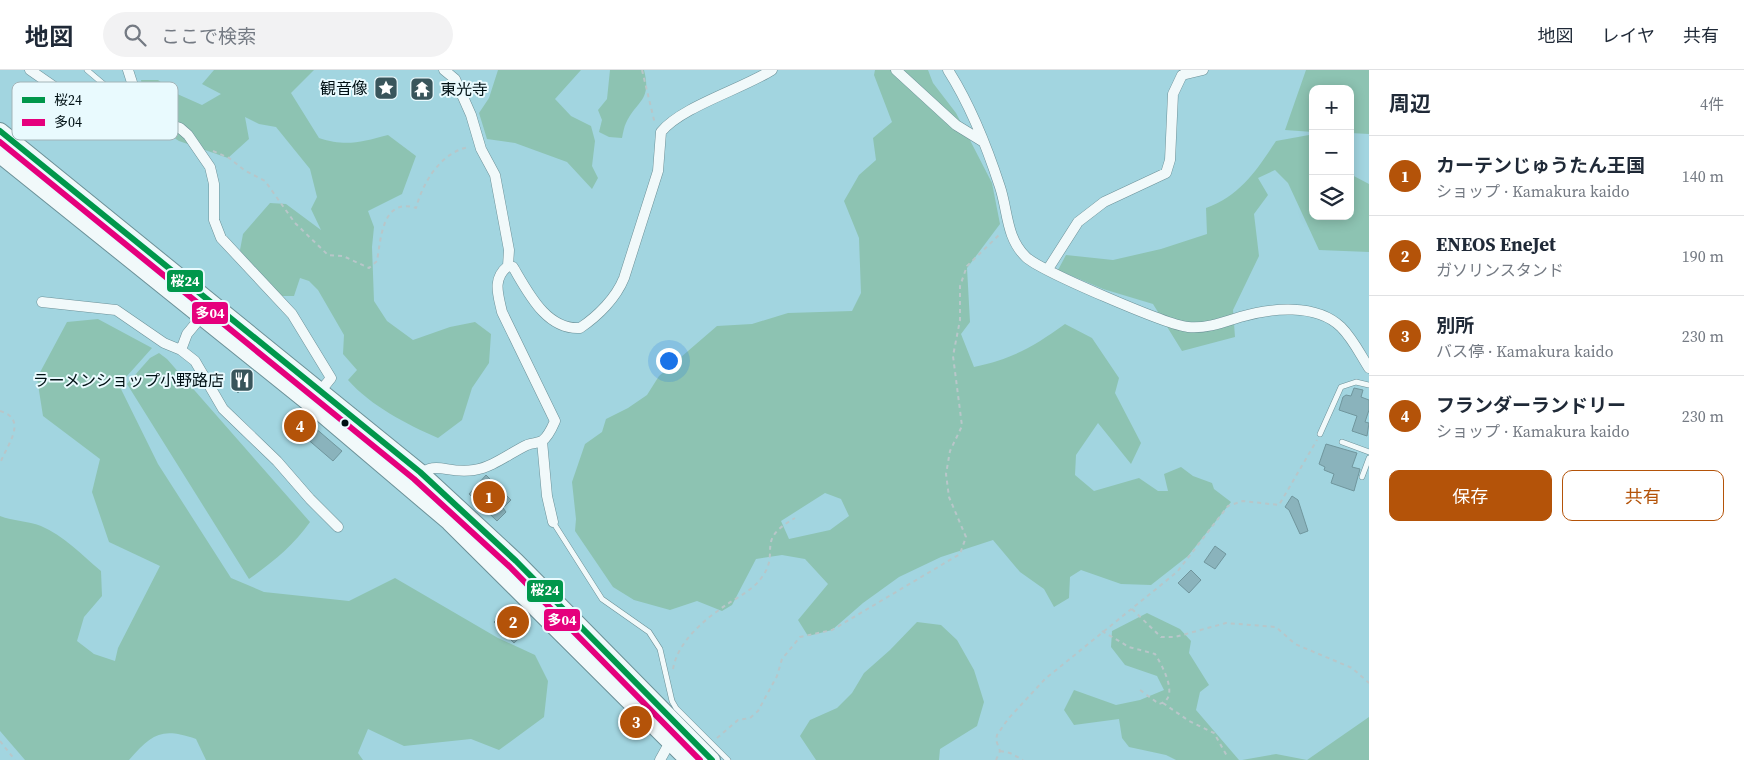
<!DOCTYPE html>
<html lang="ja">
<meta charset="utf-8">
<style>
:root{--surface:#fff;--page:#f2f2f3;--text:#1f2937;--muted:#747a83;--line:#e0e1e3;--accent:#b45309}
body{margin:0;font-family:"Source Serif 4","Noto Sans JP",serif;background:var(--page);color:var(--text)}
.controls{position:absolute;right:15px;top:15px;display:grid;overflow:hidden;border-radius:10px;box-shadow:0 2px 12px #0003}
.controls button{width:45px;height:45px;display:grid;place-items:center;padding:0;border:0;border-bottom:1px solid var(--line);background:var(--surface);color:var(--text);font:25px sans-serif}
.you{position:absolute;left:668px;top:290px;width:18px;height:18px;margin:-12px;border:4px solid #fff;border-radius:50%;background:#1a73e8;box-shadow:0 0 0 8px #1a73e833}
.badge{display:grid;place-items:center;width:32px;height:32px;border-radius:50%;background:var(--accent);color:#fff;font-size:16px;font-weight:700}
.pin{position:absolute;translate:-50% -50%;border:2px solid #fff;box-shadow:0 1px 5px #0006}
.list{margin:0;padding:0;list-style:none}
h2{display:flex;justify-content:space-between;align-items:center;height:65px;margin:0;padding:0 20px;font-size:21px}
h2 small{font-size:16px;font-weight:400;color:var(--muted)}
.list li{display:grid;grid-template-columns:32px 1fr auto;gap:15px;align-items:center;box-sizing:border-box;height:80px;padding:0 20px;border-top:1px solid var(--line)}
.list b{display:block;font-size:19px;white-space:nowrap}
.list p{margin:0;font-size:16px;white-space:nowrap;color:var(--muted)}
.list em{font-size:16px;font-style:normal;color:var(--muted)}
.actions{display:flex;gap:10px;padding:15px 20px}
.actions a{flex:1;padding:11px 0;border:1px solid var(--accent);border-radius:10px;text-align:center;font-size:18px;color:var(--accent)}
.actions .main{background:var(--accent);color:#fff}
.icon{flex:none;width:28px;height:28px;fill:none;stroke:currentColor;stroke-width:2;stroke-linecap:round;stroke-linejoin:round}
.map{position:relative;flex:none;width:1369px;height:690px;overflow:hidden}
header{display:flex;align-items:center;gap:30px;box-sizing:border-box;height:70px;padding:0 25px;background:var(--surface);border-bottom:1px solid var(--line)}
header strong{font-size:24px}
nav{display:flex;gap:28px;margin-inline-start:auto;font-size:18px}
.search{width:350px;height:45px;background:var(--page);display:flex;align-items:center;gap:12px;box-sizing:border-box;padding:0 18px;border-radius:28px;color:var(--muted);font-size:19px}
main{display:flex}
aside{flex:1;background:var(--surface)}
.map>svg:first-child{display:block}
.green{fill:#8dc3b2;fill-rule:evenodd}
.building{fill:#8ab3bc;stroke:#70969d}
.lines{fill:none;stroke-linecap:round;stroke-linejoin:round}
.lane-casing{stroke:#6c9198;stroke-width:6}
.street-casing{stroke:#6c9198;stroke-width:11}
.primary-casing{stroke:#6c9198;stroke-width:18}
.path{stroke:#b8c6c9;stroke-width:2;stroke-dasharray:4 4;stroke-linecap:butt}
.lane{stroke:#f1f9fa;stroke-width:5}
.street{stroke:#f1f9fa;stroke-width:10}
.primary{stroke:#f1f9fa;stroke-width:16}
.bus-1-casing{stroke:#e9fafe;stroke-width:10}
.bus-2-casing{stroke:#e9fafe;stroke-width:10}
.bus-1{stroke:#00974b;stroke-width:6}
.bus-2{stroke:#e5007d;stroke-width:6}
.bus-dot{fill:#001014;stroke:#e9fafe;stroke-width:2}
.labels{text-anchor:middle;stroke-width:4;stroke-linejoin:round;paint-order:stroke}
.poi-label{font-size:16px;fill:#001014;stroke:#e9fafe;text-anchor:end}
.key{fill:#e9fafe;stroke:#a3b4b8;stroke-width:1}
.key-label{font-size:14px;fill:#001014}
.line-badge{stroke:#e9fafe;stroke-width:2}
.badge-label{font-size:14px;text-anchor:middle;font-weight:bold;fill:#fff}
</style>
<header>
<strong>地図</strong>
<div class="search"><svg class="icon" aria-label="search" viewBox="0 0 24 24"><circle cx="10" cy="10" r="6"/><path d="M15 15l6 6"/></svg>ここで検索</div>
<nav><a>地図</a><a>レイヤ</a><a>共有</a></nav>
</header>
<main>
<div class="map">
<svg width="1369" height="690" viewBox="0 0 1369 690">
<rect width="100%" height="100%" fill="#a2d5e0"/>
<path class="green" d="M214,0h100l-23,23 28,45c27,9 42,4 69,-3l28,21 -14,38 -34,17 6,16 -2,20 2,54 13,20 26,19 37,-13 25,-5 16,12 -2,29 -17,25 -10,32 -24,18c-32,-14 -67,-32 -90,-58l9,-10 -14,-16 1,-19 -26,-45 -9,-9 -9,-3 -6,18h-26l-28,-46 3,-16 27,-31 16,1 35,26 -10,-21 6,-12 -7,-28 -34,-42 -17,-3 -14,-7 4,22 -21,19 -49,-17 -30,-19 -8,-42h17l17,13 27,12 19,-11 -19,-10z
M498,0h83l-26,29 16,17 20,10 4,15 -3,25 6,12 -6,11 -25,-27 -52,-19 -28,-4 -8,-26 10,-15z
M610,0h34c8,31 -7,30 -18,53 -2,4 -3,10 -4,15l-13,-1 -10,-5 3,-12 -4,-10 9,-11z
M875,0h53l5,13 23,30 36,70 8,41 -33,44 3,54 -9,12 13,33c40,-9 59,-20 91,-43l27,14 27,40 -4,15 26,50 -10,21 -33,-41 -22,32 -1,20 19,16 45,-13 19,13h10l-4,-17 17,-7 12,9 19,7 2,6 17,13 -43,54 -37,29 -30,-1 -40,-14 -11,7 -1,21 -15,9 -10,-18 -24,-17 -27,-32 -52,17 -42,20 -36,26 -31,27 -24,6 -10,-16 30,-36 -23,-25 -23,-4 -26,4 -24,46 -10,6 -25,-10 -27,9 -36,-10 -21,-13 -38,-56 1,-12 -4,-37 13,-38 17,-12 4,-13 22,-11 19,-13 12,-19 58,-50 35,-2 36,-11 64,-2 9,-18 -2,-55 -15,-37 15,-26 17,-15 -3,-22 19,-16 -18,-47zM825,423l16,6 8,17 -19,14 -41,9 -8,-18z
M1306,0h63v64l-19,-1v-44h-37v43l-28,-2z
M1309,65l4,1v80h37v-42l19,10v68l-50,-2 -31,-67 -13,-13 -17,8 10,17 -14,19 5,42 -26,54 2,27 -53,14 -29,-47 -50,-15 -45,-19 8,-15 47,5 48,-11 46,-15 -1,-26c34,-12 51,-38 70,-67z
M98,249l54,29 -33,37 39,79 73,114 33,14 85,9 46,-23 103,60 37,17 13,26 -4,36 -45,33 -28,-11 -67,7 -36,-17 -10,24 5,7h-157l-10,-21c-35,-12 -44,-5 -67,21h-104l-25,-29v-215c13,5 28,5 41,10 22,9 42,30 60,45l1,25 -18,21 -7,24 17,13 21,7 3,-13 42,-82 -51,-24 -17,-50 8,-33 -57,-43 -6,-38 30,-56z
M159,283l8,6 143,163c-17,24 -37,40 -61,57l-122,-195 23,-26z
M1147,543l33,16 11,12 -2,12 20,32 -9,7 -4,18 43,50h-63l-10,-5 -37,-8 -7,-9 -3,-19 -45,6 -10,-15 10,-20 42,15 24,-5 24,-10 -7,-14 -32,-11 -14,-18 1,-16z
M917,552l24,3 16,15 17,30 10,32 -7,24 -37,23 -1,11h-123l-16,-24 10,-16 27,-12 15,-15 12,-20 26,-23z
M1369,647v43h-127l34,-6 31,6z"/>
<path class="building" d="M243,299l9,8 -14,16 -6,-6 3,-3 -3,-2z
M1354,318l9,2 -2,7 8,3v10l-4,12 4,1 -2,13 -15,-5 5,-15 -18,-6 4,-13 3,-2 5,1z
M300,345l42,36 -9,10 -42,-36z
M1326,374l31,9 -5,14 8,2 -6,22 -23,-8 3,-9 -10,-4 1,-3 -6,-3z
M486,405l25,25 -8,8 3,4 -9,9 -28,-27z
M1292,426l6,4 10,31 -8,3 -11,-24 -4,-3z
M1215,476l11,8 -11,15 -11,-7z
M1191,500l10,10 -12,13 -11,-10z
M510,537l20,21 -16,15 -20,-21z"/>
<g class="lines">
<g class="lane-casing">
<path id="lane" d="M87,0l33,28 6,2 11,-2
M1320,364l21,-47 15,-5 13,3
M1342,372l27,10
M1362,407l7,-19
M553,452l49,77 47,33 11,17 12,52 4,7 52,52"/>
</g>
<g class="street-casing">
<path id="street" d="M30,0l75,52 20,7 46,-4 9,3 8,7 22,32 4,17v36l7,18 71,76 39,64 -21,26
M128,0l9,28 6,30
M444,0l11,9 16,36 10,34 14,26 14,75 -1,16
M896,0l60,55 26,16
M948,0c23,36 39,77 52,117 8,24 6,51 26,70 15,14 141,68 162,70 17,2 36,-5 52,-10 31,-9 76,-14 101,10 12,12 19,27 28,41
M1048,199l30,-47 26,-20 62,-29 4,-13 3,-66 9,-19 21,-5
M42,232l74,8 48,33 17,7 14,11 28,48 54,52 33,38 28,28
M181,280l6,-16 14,-17
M542,371l5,55 6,26
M407,416c29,-32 33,-11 67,-16 19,-3 36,-17 53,-25 5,-2 11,-2 15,-4 6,-4 10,-13 13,-20l-53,-109c-4,-18 -10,-33 6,-46l5,1c15,25 33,63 67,61 18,-12 36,-30 44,-50l34,-107 3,-39c20,-25 81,-43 111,-62
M660,690l10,-18"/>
</g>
<g class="primary-casing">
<path id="primary" d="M0,61l420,341 96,89 196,199
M0,85l310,249 139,118 239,238"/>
</g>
<path class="path" d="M642,0l13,54
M213,81l16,7 15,12 21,11 30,42 33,32 15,1 26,12 8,-7c4,-22 5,-64 39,-53 7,-26 25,-56 53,-61
M0,341c30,9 5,36 0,53
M1132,539l29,28h14l51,-14 50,4 19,17 57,24 17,15
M1102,561l27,16 26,7c7,11 26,45 4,50l-19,-14
M673,599c5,-28 31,-49 53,-64 12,-8 27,-15 36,-28 19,-26 -8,-36 33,-59
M1163,633l26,18 25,12 13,23
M717,668l21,-18 12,-2 8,-7 19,-35 5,-17 18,-22 32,-7 128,-76 6,-17 -17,-40 -3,-23 4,-23 12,-25 -9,-70 7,-36v-34l7,-20 33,-32
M0,671l15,19
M1000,681l10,2 13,7
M996,690l4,-9 -4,-11 1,-5 11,-16 37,-40 132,-107 51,-66 15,-5 36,4 38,-65"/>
<use href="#lane" class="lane"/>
<use href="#street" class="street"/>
<use href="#primary" class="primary"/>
<g class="bus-1-casing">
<path id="bus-1" d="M0,61l420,341 96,89 196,199"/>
</g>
<g class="bus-2-casing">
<path id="bus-2" d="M0,72l414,337 96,88 190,193"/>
</g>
<use href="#bus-1" class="bus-1"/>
<use href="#bus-2" class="bus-2"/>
</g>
<defs>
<g id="sight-square" transform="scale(1.25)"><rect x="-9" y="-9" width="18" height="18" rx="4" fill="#39555b" stroke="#e9fafe"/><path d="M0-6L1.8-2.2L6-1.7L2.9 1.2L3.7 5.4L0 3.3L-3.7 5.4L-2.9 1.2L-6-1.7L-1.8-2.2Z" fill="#fff"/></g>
<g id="temple-square" transform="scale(1.25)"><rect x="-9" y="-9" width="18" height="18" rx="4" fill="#39555b" stroke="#e9fafe"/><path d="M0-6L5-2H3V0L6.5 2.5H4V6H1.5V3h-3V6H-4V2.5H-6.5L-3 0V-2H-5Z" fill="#fff"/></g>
<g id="restaurant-square" transform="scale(1.25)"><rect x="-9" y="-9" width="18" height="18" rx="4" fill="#39555b" stroke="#e9fafe"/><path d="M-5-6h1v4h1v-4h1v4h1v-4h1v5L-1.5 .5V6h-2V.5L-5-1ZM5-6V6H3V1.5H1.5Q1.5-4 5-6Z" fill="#fff"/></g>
</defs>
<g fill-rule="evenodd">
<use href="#sight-square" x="386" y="18"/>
<use href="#temple-square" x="422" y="19"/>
<use href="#restaurant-square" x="242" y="310"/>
</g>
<circle class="bus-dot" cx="345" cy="353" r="4.5"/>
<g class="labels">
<g class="poi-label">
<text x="368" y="24">観音像</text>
<text x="440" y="25" text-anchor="start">東光寺</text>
<text x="224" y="316">ラーメンショップ小野路店</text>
</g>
</g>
<rect x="12" y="12" width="166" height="58" rx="8" class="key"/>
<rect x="22" y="27" width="23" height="6" fill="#00974b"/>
<rect x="22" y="49" width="23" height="7" fill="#e5007d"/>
<g class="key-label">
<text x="54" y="35">桜24</text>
<text x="54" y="57">多04</text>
</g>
<g class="line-badge">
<rect x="166" y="199" width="38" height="24" rx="5" fill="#00974b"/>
<rect x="191" y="231" width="38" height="24" rx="5" fill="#e5007d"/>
<rect x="526" y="509" width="38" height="24" rx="5" fill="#00974b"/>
<rect x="543" y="538" width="38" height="24" rx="5" fill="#e5007d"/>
</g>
<g class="badge-label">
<text x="185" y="216">桜24</text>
<text x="210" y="248">多04</text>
<text x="545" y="525">桜24</text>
<text x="562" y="555">多04</text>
</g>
</svg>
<div class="controls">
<button>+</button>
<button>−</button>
<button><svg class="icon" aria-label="layers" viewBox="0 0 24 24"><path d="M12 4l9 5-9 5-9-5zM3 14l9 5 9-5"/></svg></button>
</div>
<div class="you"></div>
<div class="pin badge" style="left:489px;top:427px">1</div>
<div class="pin badge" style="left:513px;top:552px">2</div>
<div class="pin badge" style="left:636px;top:652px">3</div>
<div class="pin badge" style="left:300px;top:356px">4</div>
</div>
<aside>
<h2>周辺<small>4件</small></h2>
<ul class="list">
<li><span class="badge">1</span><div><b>カーテンじゅうたん王国</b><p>ショップ · Kamakura kaido</p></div><em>140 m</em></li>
<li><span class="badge">2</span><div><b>ENEOS EneJet</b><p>ガソリンスタンド</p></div><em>190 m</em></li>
<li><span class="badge">3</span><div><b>別所</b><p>バス停 · Kamakura kaido</p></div><em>230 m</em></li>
<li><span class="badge">4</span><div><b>フランダーランドリー</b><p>ショップ · Kamakura kaido</p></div><em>230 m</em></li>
</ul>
<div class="actions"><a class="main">保存</a><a>共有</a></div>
</aside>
</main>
